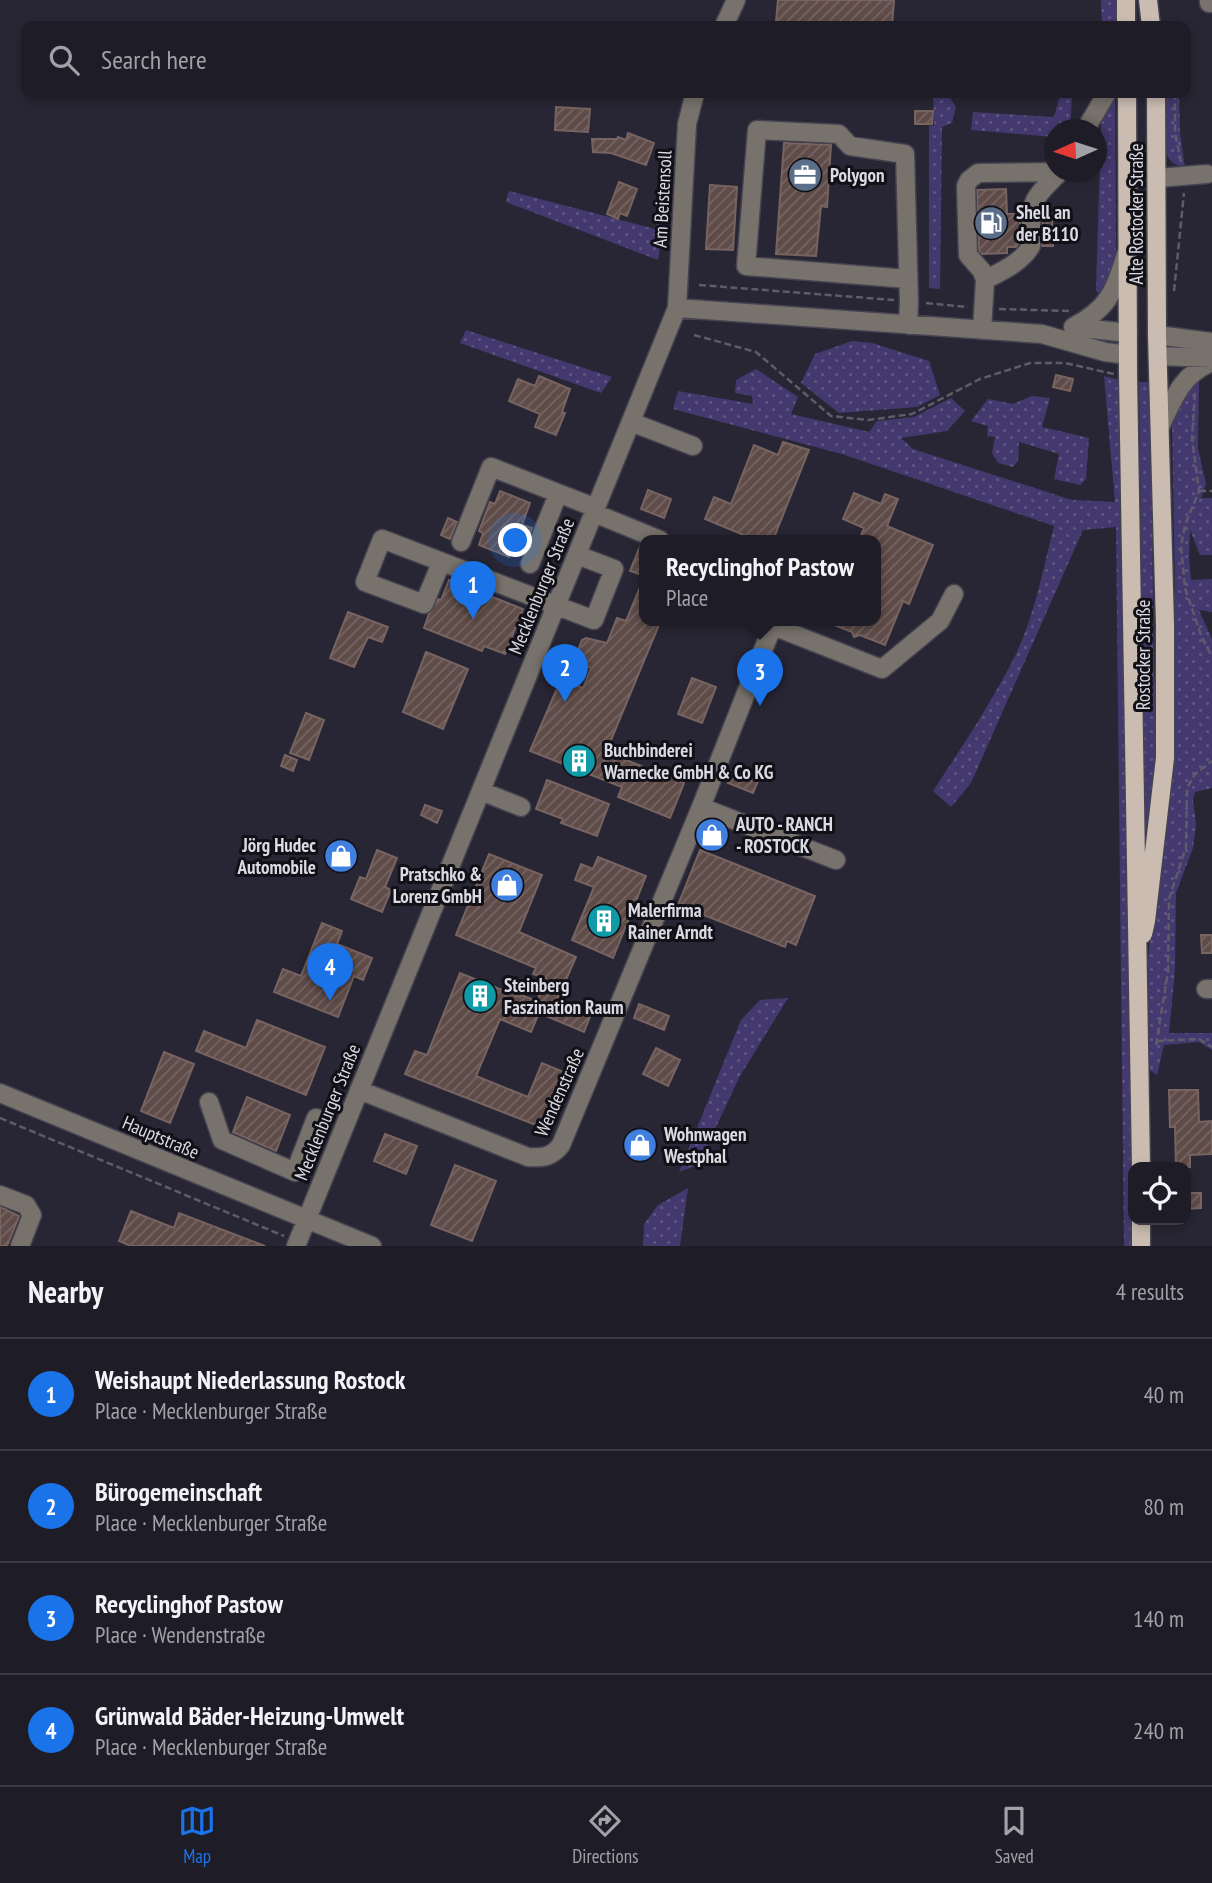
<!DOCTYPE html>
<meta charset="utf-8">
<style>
:root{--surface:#1e1c27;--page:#2b2933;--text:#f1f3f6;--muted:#a1a1a7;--line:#3c3a44;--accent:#1a73e8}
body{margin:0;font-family:"PT Sans Narrow",sans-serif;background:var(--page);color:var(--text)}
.controls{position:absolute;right:21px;bottom:21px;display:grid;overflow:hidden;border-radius:14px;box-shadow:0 4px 10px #0003}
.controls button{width:63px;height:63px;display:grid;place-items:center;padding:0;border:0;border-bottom:2px solid var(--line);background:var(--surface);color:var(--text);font:35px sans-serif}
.compass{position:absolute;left:1044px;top:119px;width:63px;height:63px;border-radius:50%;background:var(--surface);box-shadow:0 4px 10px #0003;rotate:267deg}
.you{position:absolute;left:516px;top:541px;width:24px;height:24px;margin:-18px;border:5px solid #fff;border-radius:50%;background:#1a73e8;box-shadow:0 0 0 10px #1a73e833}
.badge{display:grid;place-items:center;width:46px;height:46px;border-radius:50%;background:var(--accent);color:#fff;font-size:23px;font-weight:700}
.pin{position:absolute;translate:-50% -58px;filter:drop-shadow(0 2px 4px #0008)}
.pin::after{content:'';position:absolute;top:37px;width:24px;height:21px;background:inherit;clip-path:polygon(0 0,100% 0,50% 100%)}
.popup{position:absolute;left:639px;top:535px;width:242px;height:91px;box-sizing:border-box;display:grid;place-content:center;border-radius:14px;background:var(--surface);filter:drop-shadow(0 2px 5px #0005);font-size:23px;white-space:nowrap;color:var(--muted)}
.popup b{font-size:26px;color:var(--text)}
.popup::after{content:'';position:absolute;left:50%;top:100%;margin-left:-14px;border:14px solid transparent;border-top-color:var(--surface)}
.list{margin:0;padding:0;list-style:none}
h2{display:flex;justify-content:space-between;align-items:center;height:91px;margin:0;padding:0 28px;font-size:30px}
h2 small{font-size:23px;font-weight:400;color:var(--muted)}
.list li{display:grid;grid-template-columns:46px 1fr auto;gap:21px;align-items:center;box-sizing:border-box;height:112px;padding:0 28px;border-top:2px solid var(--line)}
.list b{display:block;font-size:26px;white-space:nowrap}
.list p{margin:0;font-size:23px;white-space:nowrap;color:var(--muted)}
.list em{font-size:23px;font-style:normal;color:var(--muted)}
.icon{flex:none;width:38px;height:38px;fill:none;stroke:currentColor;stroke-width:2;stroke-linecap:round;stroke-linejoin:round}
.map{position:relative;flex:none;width:1212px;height:1246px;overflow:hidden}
.search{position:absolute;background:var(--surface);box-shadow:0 4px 10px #0003;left:21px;right:21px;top:21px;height:77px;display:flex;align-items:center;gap:18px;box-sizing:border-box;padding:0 24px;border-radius:14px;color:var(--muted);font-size:26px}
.sheet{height:539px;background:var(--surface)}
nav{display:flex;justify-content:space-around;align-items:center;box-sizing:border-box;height:98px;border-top:2px solid var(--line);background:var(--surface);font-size:19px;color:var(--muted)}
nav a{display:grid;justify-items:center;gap:4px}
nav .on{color:var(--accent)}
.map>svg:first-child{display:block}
.grass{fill:url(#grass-dots)}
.building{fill:url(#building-hatch);stroke:#776461;stroke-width:2}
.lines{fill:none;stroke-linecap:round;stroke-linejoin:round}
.minor-casing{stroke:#454350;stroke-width:21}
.major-casing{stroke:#454350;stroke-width:21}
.path{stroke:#5e5c69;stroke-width:2.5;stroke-dasharray:7 3.5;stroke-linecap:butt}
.minor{stroke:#78726c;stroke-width:18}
.major{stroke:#cabcb1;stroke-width:18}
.labels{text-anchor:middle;stroke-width:6;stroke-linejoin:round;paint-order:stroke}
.poi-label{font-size:19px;font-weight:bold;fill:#dbdae3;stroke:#111016;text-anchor:start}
.street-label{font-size:19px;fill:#dbdae3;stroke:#111016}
</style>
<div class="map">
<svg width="1212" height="1246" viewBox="0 0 1212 1246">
<defs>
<pattern id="grass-dots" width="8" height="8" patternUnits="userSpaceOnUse" patternTransform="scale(1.75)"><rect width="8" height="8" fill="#44396f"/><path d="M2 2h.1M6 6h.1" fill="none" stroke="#5e5583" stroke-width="1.8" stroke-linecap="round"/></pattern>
<pattern id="building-hatch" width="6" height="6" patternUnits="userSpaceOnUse" patternTransform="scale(1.75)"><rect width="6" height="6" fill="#5f4c49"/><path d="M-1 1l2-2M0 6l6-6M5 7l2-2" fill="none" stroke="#756563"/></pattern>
</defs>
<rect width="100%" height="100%" fill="#282634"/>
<path class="grass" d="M1101,0h18l-2,26h-15z
M933,93h14l9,14 -4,16 -10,4 -2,162 -11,-1v-162l5,-1z
M1102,93h13l1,166 -12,38 -8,-6z
M1163,93h16l1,40 5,34c-32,-3 -22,-52 -22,-74z
M1060,95l12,3 -2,31 -16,1v7l-83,-7 2,-18 81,5z
M509,191l146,38 3,-10 7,2 -7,39 -152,-58z
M466,330l146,47 -11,16 -141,-50z
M852,341l20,2 57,18 11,34 -23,12 -78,6 -38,-30 14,-29z
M756,369l42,28 -7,17 78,18 8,-11 37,-4 37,-19 14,13 -18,20 -46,7 12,11 159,51 43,2 -11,-126 19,5 11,865h-10l-8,-719 -33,3 -112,253 -20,24 -18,-16c29,-44 59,-89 83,-137 19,-40 27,-85 38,-128l-212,-72 -169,-45 5,-18 75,13 -1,-8 -17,-3 1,-13z
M1199,378l-1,70 8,36 -5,14h11v57h-12l-10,-25 -1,27 2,23 21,-1v33l-13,-2 13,29v149l-17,4 -2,8 3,24 -3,24 -17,45 -1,76 -6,64h43v17l-13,-8 -35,3 -7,30 -9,-6 -1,-102 19,-164 3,-164 6,-52 -3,-164 13,-31z
M1139,382h11l4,291 6,65 -15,127z
M1032,396l18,2 -8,29 47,11 -3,41 -6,6 -26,-6 5,-25 -40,-12 -1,19 -5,6 -15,-4 -6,-10 3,-16 -8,-1 1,-10 -17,-5 17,-22 25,5z
M788,998l-48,78 -42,89 -19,7 62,-152 19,-20z
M688,1188l-8,58h-37l1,-22 14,-19z"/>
<path class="building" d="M778,0h116l-2,26h-62l-54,-4z
M556,107l34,2 -2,23 -33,-2z
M915,111h18l-1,13h-17z
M628,133l26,10 -8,22 -35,-12 -18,-1 -1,-13h25l1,-2 8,3z
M784,143l47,2 -4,62 -6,-1 -5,50 -40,-2z
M619,182l18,7 -10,27 -7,-3 -2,6 -11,-5z
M710,185l27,2 -4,63 -27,-1z
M1006,189l1,25h13v28l-4,5h-9v6l-25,1 -3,-3 -2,-61z
M1043,214h9l1,32h-11z
M1056,375l17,4 -3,12 -17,-4z
M539,376l31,13 -8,23 3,1 -9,22 -21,-8 5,-13 -31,-13 9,-22 17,7z
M783,442l26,8 -36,90h-17l-51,-21 9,-22 17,7 23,-59 24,10z
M648,490l23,9 -7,19 -23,-9z
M500,491l30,12 -8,22 10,3 -5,12 -10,-4 -8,21 -30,-12 4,-12 -4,-2 11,-29 5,2z
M854,493l27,11 4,-10 13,5 -11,27 46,19 -24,59 -6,-3 -18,44 -25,-10 -6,2 -2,-5 -28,-11 52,-1v-80h-17l5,-12 -21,-9z
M448,518l9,4 -7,17 -9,-4z
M641,544l4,2v30l-15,-5z
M644,578l1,42h16l-55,132 78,31 -14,35 -52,-21 4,-10 -92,-36 31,-72 22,9 8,-20 -15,-6 -1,-5 7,-17 4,-2 21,5 10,-25 9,3z
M449,580l74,29 -18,45 -21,-8 -2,5 -58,-23 5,-14 9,-15 3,1z
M348,612l40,15 -6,15 -14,-5 -14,30 -24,-9z
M426,652l42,17 -25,60 -40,-17z
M692,678l24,9 -14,36 -24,-9z
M306,713l18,7 -15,40 -19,-7z
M285,755l12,5 -4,11 -12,-5z
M732,771l26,10 -5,12 -25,-10z
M547,780l62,24 -12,32 -36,-13 2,-4 -27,-10z
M425,805l17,6 -5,12 -16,-8z
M377,850l20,8 -12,29 6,3 -9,22 -31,-13 9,-22 6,2z
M700,850l115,46 -19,49 -9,-4 -2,6 -107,-42z
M489,854l53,21 -23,57 57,25 -19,43 34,14 -7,18 -45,-19 -8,19 -31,-13 -24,57 52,21 14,-34 24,10 -8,21 -3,-2 -14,35 -136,-53 10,-23 12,4 33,-82 60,24 1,-2 16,6 9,-22 -13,-5 3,-6 -80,-33z
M598,857l48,19 -33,82 -41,-18 22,-53 -19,-7 6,-16 12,5z
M322,923l20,8 -5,13 35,14 -9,22 -9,-4 -16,41 -64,-25 9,-23 18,7z
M1201,935h11v18h-10z
M639,1004l30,12 -5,14 -30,-12z
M257,1020l68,27 -19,48 -110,-44 8,-20 42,17z
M656,1048l24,12 -12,26 -25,-12z
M164,1052l30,12 -24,59 -29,-12z
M1169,1090h29l1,32 13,-1v33l-22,1v12h-14l-1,-40h-5z
M247,1097l43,18 -14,36 -43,-19z
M385,1134l32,12 -11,28 -32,-13z
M630,1134l25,9 -6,13 -24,-9z
M455,1165l41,16 -24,60 -41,-16z
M1186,1193h15v15l-15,1z
M0,1207l19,9 -12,30h-7z
M131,1211l43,17 5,-15 86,33h-134l-12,-5z"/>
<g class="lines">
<g class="minor-casing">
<path id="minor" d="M1209,0v3h3
M724,26l12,-26
M1085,130l22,-37
M1158,178l49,-4
M985,280c17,-9 36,-17 46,-34 1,-45 -4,-42 29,-74
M677,308l365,26 63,18 23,3
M908,325l1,-23 -4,-148 -55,-8 -11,-12 -82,-4 -11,136 162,13
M1073,327c35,-18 42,-36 53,-73
M1073,327l55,6
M982,330l3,-50 -3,-9 -14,-16 -2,-69 3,-6 9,-7 81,-1
M1157,335l55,7
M1158,356l54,2
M631,422l62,24
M1160,427c13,-28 22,-53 52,-65
M594,513l66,27
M461,542l30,-75 105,41
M441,563l-17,41 -59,-22 17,-43 212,81 20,-51 -37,-14
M530,564l28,-70
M773,626l109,43 58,-48 14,-27
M481,791l40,16
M701,807l135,53
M1206,989h6
M359,1090l169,67c15,1 24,0 33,-12l140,-338 74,-187
M0,1093l372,153
M209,1102l13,38 73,32 21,-54
M0,1195l26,10 6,10 -12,31
M296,1246l381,-938 10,-184 8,-31"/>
</g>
<g class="major-casing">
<path id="major" d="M1126,0v26
M1148,0l3,26
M1127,93l1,281 13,793
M1143,934l3,-13 19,-163v-133l-8,-290 -1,-242
M1141,1220v26"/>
</g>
<path class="path" d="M1175,93v40l6,29
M699,285l195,15
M1174,291l10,-98
M926,303l42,4
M999,309l70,2
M694,335l62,17 75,64 37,4 44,-6 68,-35 50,-16h35l49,11
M1195,393l-3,45 7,53 -14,34 -4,21 4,42 16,47 11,22
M1199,491h13
M1157,1041l42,-2 13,8
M1156,1045l12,-73 1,-73 17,-52 1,-59 8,-14 17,-13
M0,1118l284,118"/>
<use href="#minor" class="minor"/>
<use href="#major" class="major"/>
</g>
<defs>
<g id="office-disc" transform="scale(1.75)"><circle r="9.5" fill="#5c6f8a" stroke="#111016"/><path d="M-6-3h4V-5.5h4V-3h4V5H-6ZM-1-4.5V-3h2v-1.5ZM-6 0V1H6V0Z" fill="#fff"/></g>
<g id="fuel-disc" transform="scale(1.75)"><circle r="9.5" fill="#5c6f8a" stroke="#111016"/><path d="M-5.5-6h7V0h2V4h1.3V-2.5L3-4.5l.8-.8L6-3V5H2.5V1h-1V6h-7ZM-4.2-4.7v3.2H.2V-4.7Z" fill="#fff"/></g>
<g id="building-disc" transform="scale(1.75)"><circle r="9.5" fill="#0f9aa8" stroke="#111016"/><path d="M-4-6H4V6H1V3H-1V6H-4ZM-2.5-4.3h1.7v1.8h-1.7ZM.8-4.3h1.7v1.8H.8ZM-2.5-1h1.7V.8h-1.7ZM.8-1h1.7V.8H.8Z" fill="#fff"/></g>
<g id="shop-disc" transform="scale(1.75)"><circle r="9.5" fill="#3f7fe0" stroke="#111016"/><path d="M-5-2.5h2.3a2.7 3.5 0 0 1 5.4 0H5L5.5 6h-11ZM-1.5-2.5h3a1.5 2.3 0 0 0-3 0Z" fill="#fff"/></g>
</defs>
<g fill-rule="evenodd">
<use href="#office-disc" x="805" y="175"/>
<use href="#fuel-disc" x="991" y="223"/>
<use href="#building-disc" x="579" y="761"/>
<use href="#shop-disc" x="712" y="835"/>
<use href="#shop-disc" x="341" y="856"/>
<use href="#shop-disc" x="507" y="885"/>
<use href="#building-disc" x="604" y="921"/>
<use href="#building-disc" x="480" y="996"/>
<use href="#shop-disc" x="640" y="1145"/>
</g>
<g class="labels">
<g class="poi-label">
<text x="830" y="182">Polygon</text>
<text x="1016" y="219">Shell an<tspan x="1016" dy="22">der B110</tspan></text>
<text x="604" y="757">Buchbinderei<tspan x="604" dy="22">Warnecke GmbH &amp; Co KG</tspan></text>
<text x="736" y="831">AUTO - RANCH<tspan x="736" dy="22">- ROSTOCK</tspan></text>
<text x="316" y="852" text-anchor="end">Jörg Hudec<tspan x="316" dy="22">Automobile</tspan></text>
<text x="482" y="881" text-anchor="end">Pratschko &amp;<tspan x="482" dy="22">Lorenz GmbH</tspan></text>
<text x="628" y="917">Malerfirma<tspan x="628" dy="22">Rainer Arndt</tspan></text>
<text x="504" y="992">Steinberg<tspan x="504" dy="22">Faszination Raum</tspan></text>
<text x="664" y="1141">Wohnwagen<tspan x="664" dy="22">Westphal</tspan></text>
</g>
<g class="street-label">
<text transform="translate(662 199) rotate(-87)" y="7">Am Beistensoll</text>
<text transform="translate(1136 214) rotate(-90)" y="7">Alte Rostocker Straße</text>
<text transform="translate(541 586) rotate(-68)" y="7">Mecklenburger Straße</text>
<text transform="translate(1143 655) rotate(-90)" y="7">Rostocker Straße</text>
<text transform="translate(559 1092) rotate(-66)" y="7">Wendenstraße</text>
<text transform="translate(327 1112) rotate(-68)" y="7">Mecklenburger Straße</text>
<text transform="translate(161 1137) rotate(23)" y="7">Hauptstraße</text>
</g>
</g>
</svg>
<div class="controls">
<button><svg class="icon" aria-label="locate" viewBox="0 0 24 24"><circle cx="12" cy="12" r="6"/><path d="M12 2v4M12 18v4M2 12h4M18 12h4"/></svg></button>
</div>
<svg class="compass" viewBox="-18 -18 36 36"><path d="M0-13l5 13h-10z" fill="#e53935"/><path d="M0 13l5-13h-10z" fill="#a1a1a7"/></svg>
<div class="you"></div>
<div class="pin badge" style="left:473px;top:619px">1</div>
<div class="pin badge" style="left:565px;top:702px">2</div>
<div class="pin badge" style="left:760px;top:706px">3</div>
<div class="popup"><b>Recyclinghof Pastow</b>Place</div>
<div class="pin badge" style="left:330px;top:1001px">4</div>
<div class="search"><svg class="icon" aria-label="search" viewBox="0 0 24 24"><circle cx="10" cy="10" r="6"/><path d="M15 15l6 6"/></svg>Search here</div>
</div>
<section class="sheet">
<h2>Nearby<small>4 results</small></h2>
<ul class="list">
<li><span class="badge">1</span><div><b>Weishaupt Niederlassung Rostock</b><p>Place · Mecklenburger Straße</p></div><em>40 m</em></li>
<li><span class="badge">2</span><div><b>Bürogemeinschaft</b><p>Place · Mecklenburger Straße</p></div><em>80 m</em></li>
<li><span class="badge">3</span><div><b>Recyclinghof Pastow</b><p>Place · Wendenstraße</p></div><em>140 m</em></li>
<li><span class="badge">4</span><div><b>Grünwald Bäder-Heizung-Umwelt</b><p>Place · Mecklenburger Straße</p></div><em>240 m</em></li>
</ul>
</section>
<nav>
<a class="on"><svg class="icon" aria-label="map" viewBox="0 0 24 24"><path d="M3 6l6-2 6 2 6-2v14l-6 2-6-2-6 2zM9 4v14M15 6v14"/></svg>Map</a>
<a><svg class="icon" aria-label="directions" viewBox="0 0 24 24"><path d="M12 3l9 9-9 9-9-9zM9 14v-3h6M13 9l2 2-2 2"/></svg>Directions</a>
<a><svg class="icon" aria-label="saved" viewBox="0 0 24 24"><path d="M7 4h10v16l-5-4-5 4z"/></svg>Saved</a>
</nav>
